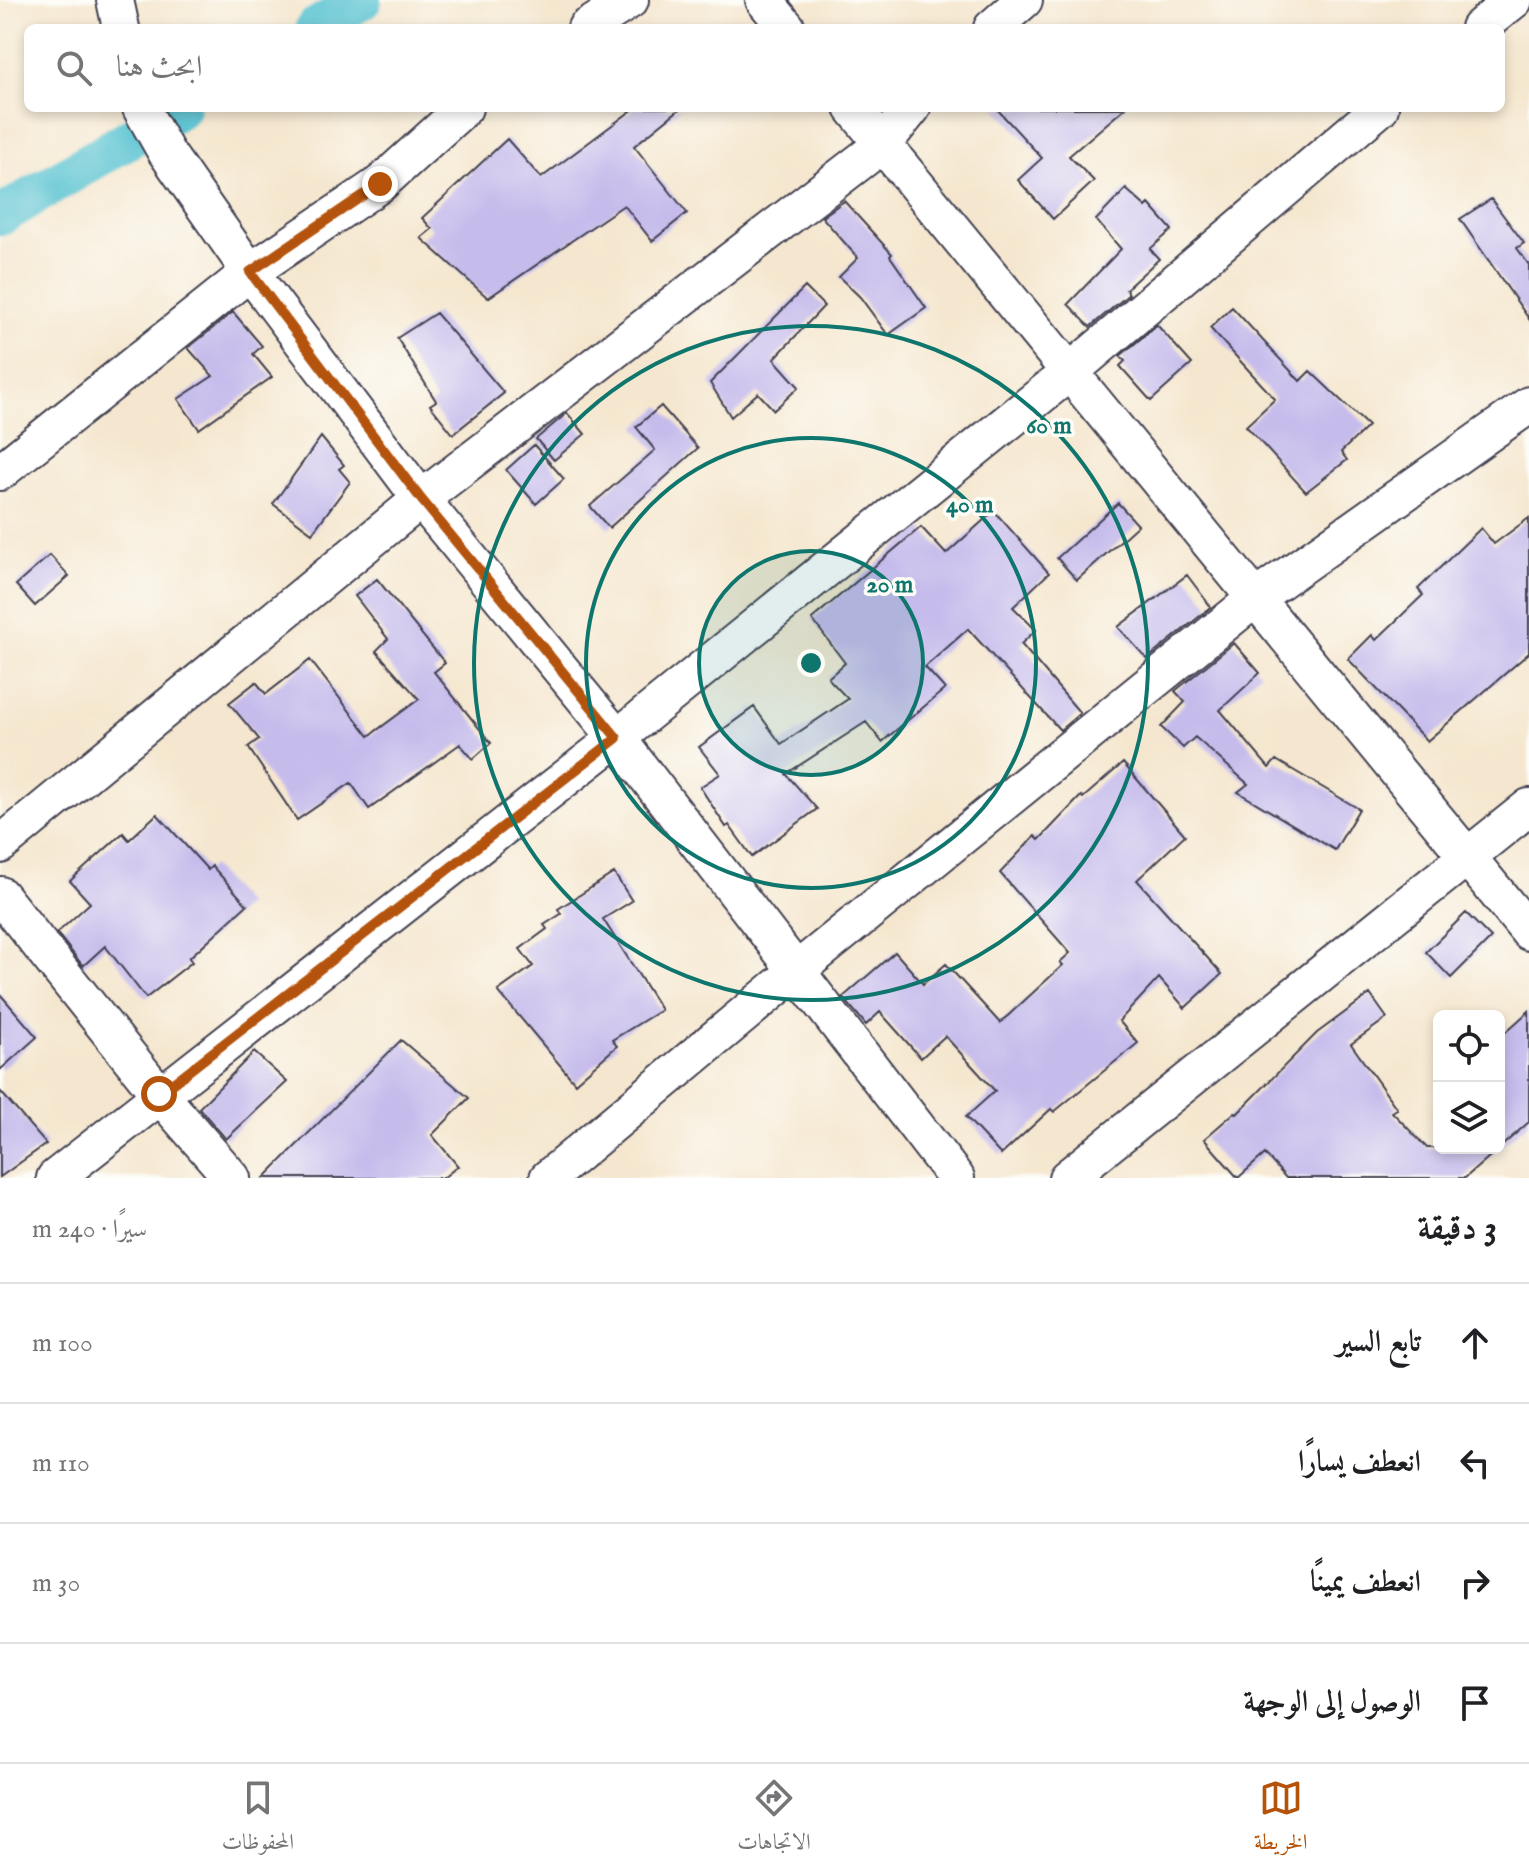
<!DOCTYPE html>
<html lang="ar">
<meta charset="utf-8">
<style>
:root{--surface:#fff;--page:#f2f2f2;--text:#202124;--muted:#757577;--line:#e0e0e0;--accent:#b45309}
body{margin:0;font-family:"IM FELL English",Amiri,serif;background:var(--page);color:var(--text);direction:rtl}
.controls{position:absolute;right:24px;bottom:24px;display:grid;overflow:hidden;border-radius:12px;box-shadow:0 4px 12px #0003}
.controls button{width:72px;height:72px;display:grid;place-items:center;padding:0;border:0;border-bottom:2px solid var(--line);background:var(--surface);color:var(--text);font:40px sans-serif}
.stop{position:absolute;width:24px;height:24px;margin:-18px;border:6px solid #b45309;border-radius:50%;background:#fff}
.stop.end{background:#b45309;border-color:#fff;box-shadow:0 2px 8px #0008}
.list{margin:0;padding:0;list-style:none}
h2{display:flex;justify-content:space-between;align-items:center;height:104px;margin:0;padding:0 32px;font-size:34px}
h2 small{font-size:26px;font-weight:400;color:var(--muted)}
.list li{display:grid;grid-template-columns:52px 1fr auto;gap:24px;align-items:center;box-sizing:border-box;height:120px;padding:0 32px;border-top:2px solid var(--line)}
.list b{display:block;font-size:30px;white-space:nowrap}
.list em{font-size:26px;font-style:normal;color:var(--muted)}
.icon{flex:none;width:44px;height:44px;fill:none;stroke:currentColor;stroke-width:2;stroke-linecap:round;stroke-linejoin:round}
.map{position:relative;flex:none;width:1529px;height:1178px;overflow:hidden;direction:ltr}
.search{position:absolute;background:var(--surface);box-shadow:0 4px 12px #0003;left:24px;right:24px;top:24px;height:88px;display:flex;align-items:center;gap:20px;box-sizing:border-box;padding:0 28px;border-radius:12px;color:var(--muted);font-size:30px}
.sheet{height:584px;background:var(--surface)}
nav{display:flex;justify-content:space-around;align-items:center;box-sizing:border-box;height:112px;border-top:2px solid var(--line);background:var(--surface);font-size:22px;color:var(--muted)}
nav a{display:grid;justify-items:center;gap:4px}
nav .on{color:var(--accent)}
.map>svg:first-child{display:block}
.lines{fill:none;stroke-linecap:round;stroke-linejoin:round}
.canal{stroke:#57c2d1;stroke-width:40}
.building{fill:#c6bcec}
.street-casing{stroke:#424051;stroke-width:40}
.street{stroke:#fff;stroke-width:36}
.route{stroke:#b45309;stroke-width:10}
.ring{fill:none;stroke:#0f766e;stroke-width:4}
.centre{fill:#0f766e;stroke:#fdfcf7;stroke-width:4}
.ring-label{font-size:24px;text-anchor:middle;font-weight:bold;fill:#0f766e;stroke:#fdfcf7;stroke-width:7;stroke-linejoin:round;paint-order:stroke}
</style>
<div class="map">
<svg width="1529" height="1178" viewBox="0 0 1529 1178">
<rect width="100%" height="100%" fill="#fdfcf7"/>
<filter id="ink" filterUnits="userSpaceOnUse"><feTurbulence type="fractalNoise" baseFrequency=".0125" numOctaves="2"/><feDisplacementMap in="SourceGraphic" scale="16" xChannelSelector="R" yChannelSelector="G"/><feConvolveMatrix kernelMatrix="1 2 1 2 8 2 1 2 1" color-interpolation-filters="sRGB"/></filter>
<filter id="wash" filterUnits="userSpaceOnUse"><feTurbulence type="fractalNoise" baseFrequency=".006" numOctaves="4" result="noise"/><feDisplacementMap in="SourceGraphic" scale="32" xChannelSelector="R" yChannelSelector="G"/><feGaussianBlur stdDeviation="1.8" result="paint"/><feColorMatrix in="noise" values="0 0 0 0 0 0 0 0 0 0 0 0 0 0 0 0 0 1.4 0 .05"/><feComposite in="paint" operator="in"/></filter>
<g filter="url(#wash)">
<rect width="100%" height="100%" fill="#f5e7cf"/>
<g class="lines">
<path class="canal" d="M315,28l47,-28
M0,216l180,-108"/>
</g>
<g id="blocks">
<path class="building" d="M635,108h46l-47,38 53,67 -35,28 -28,-36 -136,93 -67,-60 11,-9 -10,-11 85,-79 34,39z
M996,108h129l-56,48 25,25 -41,38 -35,-39 24,-22z
M1126,189l20,18 3,-3 23,26 -22,19 9,10 -33,30 3,5 -39,33 -22,-23 53,-55 -25,-29z
M1491,199l33,44 -7,5 12,17v54l-69,-100z
M844,201l48,53 -2,2 36,52 -38,27 -28,-38 -21,-20 19,-19 -36,-41z
M805,287l19,19 -50,53 25,28 -25,23 -16,-17 -27,24 -21,-34z
M1232,307l68,74 10,-10 58,55 -27,26 6,8 -41,32 -60,-66 29,-27 -65,-71z
M233,312l29,34 -9,8 19,23 -73,52 -21,-30 35,-23 -25,-28z
M436,313l68,80 -51,41 -23,-29 6,-4 -39,-63z
M1157,325l35,39 -41,37 -31,-35 5,-5 -5,-5z
M661,406l37,42 -89,80 -19,-22 65,-56 -19,-23z
M567,413l18,21 -31,26 -18,-21z
M321,437l23,28 -5,4 11,13 -38,51 -39,-29z
M534,445l30,34 -28,25 -30,-34z
M1118,503l20,22 -61,55 -20,-22z
M994,511l55,62 -36,34 23,23 -15,14 59,69 -20,17 -92,-101 -43,38 20,22 -63,53 -16,-20 -80,52 31,35 -65,48 -23,-32 -3,2 -26,-40 20,-13 -21,-27 55,-40 27,37 67,-45 -20,-21 17,-15 -33,-44 109,-92 25,27z
M1529,518v135l-102,88 -79,-82 24,-24 4,5 47,-45 -5,-6 63,-61 13,16z
M50,555l19,21 -34,30 -19,-21z
M1187,575l24,32 -64,52 -29,-32z
M377,579l68,84 -11,9 57,71 -18,16 -13,-15 -91,65 -18,-26 -54,37 -49,-73 11,-8 -30,-36 27,-21 10,12 44,-34 59,76 50,-37 -43,-48 12,-12 -33,-43z
M1234,643l26,30 -40,37 49,58 7,-8 83,49 -24,41 -97,-58 10,-8 -53,-47 -12,11 -22,-21 24,-25 -10,-11z
M1123,763l62,72 -48,45 85,94 -37,34 -26,-30 -40,43 19,22 -84,69 -3,-3 -50,46 -35,-38 29,-26 -50,-55 -24,22 -41,-46 -14,13 -23,-28 52,-45 28,32 23,-20 54,59 63,-58 -3,-3 10,-9 -70,-80 35,-37 4,4 42,-44 2,2z
M157,814l51,56 4,-4 35,39 -58,53 3,4 -46,36 -41,-52 -22,20 -26,-33 33,-30 -20,-22 53,-48 6,7z
M614,873l18,28 -29,18 58,91 -49,30 5,6 -42,37 -77,-92 35,-25 -13,-17 27,-20 -3,-4 17,-11 -3,-5z
M1466,913l25,25 -40,40 -25,-26z
M0,994l37,43 -37,33z
M1370,994l17,24 -36,26 46,65 -5,3 35,36h72v-110l30,-27v111l-64,56h-179l-21,-24 -27,24 -34,-39 31,-27 2,2 80,-81z
M401,1040l68,58 -37,37 26,31 -15,12h-179z
M254,1052l33,30 -61,57 -27,-31z
M0,1091l46,53 -46,33z"/>
</g>
</g>
<g filter="url(#ink)">
<use href="#blocks" fill-opacity="0" stroke="#424051" stroke-width="2"/>
<g class="lines">
<g class="street-casing">
<path id="street" d="M115,0l6,28
M764,0l23,28
M586,28l44,-28
M992,28l32,-28
M1479,28l35,-28
M141,108l25,44 84,120 171,227 196,239 339,440
M853,108l676,824
M0,472l250,-200 130,-88 84,-76
M0,845l421,-346 462,-355 29,-36
M0,895l159,199 73,84
M55,1178l562,-440 454,-367 309,-263
M548,1178l248,-207 461,-374 272,-192
M1067,1178l462,-371"/>
</g>
<use href="#street" class="street"/>
</g>
</g>
<g class="lines" filter="url(#ink)">
<path class="route" d="M159,1094l458,-356 -196,-239 -171,-227 130,-88"/>
</g>
<circle cx="811" cy="663" r="112" fill="#0f766e" fill-opacity=".12"/>
<g class="ring">
<circle cx="811" cy="663" r="112"/>
<circle cx="811" cy="663" r="225"/>
<circle cx="811" cy="663" r="337"/>
</g>
<circle cx="811" cy="663" r="12" class="centre"/>
<g class="ring-label">
<text x="1049" y="433">60 m</text>
<text x="970" y="512">40 m</text>
<text x="890" y="592">20 m</text>
</g>
</svg>
<div class="controls">
<button><svg class="icon" aria-label="locate" viewBox="0 0 24 24"><circle cx="12" cy="12" r="6"/><path d="M12 2v4M12 18v4M2 12h4M18 12h4"/></svg></button>
<button><svg class="icon" aria-label="layers" viewBox="0 0 24 24"><path d="M12 4l9 5-9 5-9-5zM3 14l9 5 9-5"/></svg></button>
</div>
<div class="stop" style="left:159px;top:1094px"></div>
<div class="stop end" style="left:380px;top:184px"></div>
<div class="search"><svg class="icon" aria-label="search" viewBox="0 0 24 24"><circle cx="10" cy="10" r="6"/><path d="M15 15l6 6"/></svg>ابحث هنا</div>
</div>
<section class="sheet">
<h2>3 دقيقة<small>سيرًا · 240 m</small></h2>
<ul class="list">
<li><svg class="icon" aria-label="ahead" viewBox="0 0 24 24"><path d="M12 20V5M6 11l6-6 6 6"/></svg><div><b>تابع السير</b></div><em>100 m</em></li>
<li><svg class="icon" aria-label="left" viewBox="0 0 24 24"><path d="M17 20v-9H6M10 6l-5 5 5 5"/></svg><div><b>انعطف يسارًا</b></div><em>110 m</em></li>
<li><svg class="icon" aria-label="right" viewBox="0 0 24 24"><path d="M7 20v-9h11M14 6l5 5-5 5"/></svg><div><b>انعطف يمينًا</b></div><em>30 m</em></li>
<li><svg class="icon" aria-label="arrive" viewBox="0 0 24 24"><path d="M6 21V4h12l-3 4 3 4H6"/></svg><div><b>الوصول إلى الوجهة</b></div></li>
</ul>
</section>
<nav>
<a class="on"><svg class="icon" aria-label="map" viewBox="0 0 24 24"><path d="M3 6l6-2 6 2 6-2v14l-6 2-6-2-6 2zM9 4v14M15 6v14"/></svg>الخريطة</a>
<a><svg class="icon" aria-label="directions" viewBox="0 0 24 24"><path d="M12 3l9 9-9 9-9-9zM9 14v-3h6M13 9l2 2-2 2"/></svg>الاتجاهات</a>
<a><svg class="icon" aria-label="saved" viewBox="0 0 24 24"><path d="M7 4h10v16l-5-4-5 4z"/></svg>المحفوظات</a>
</nav>
